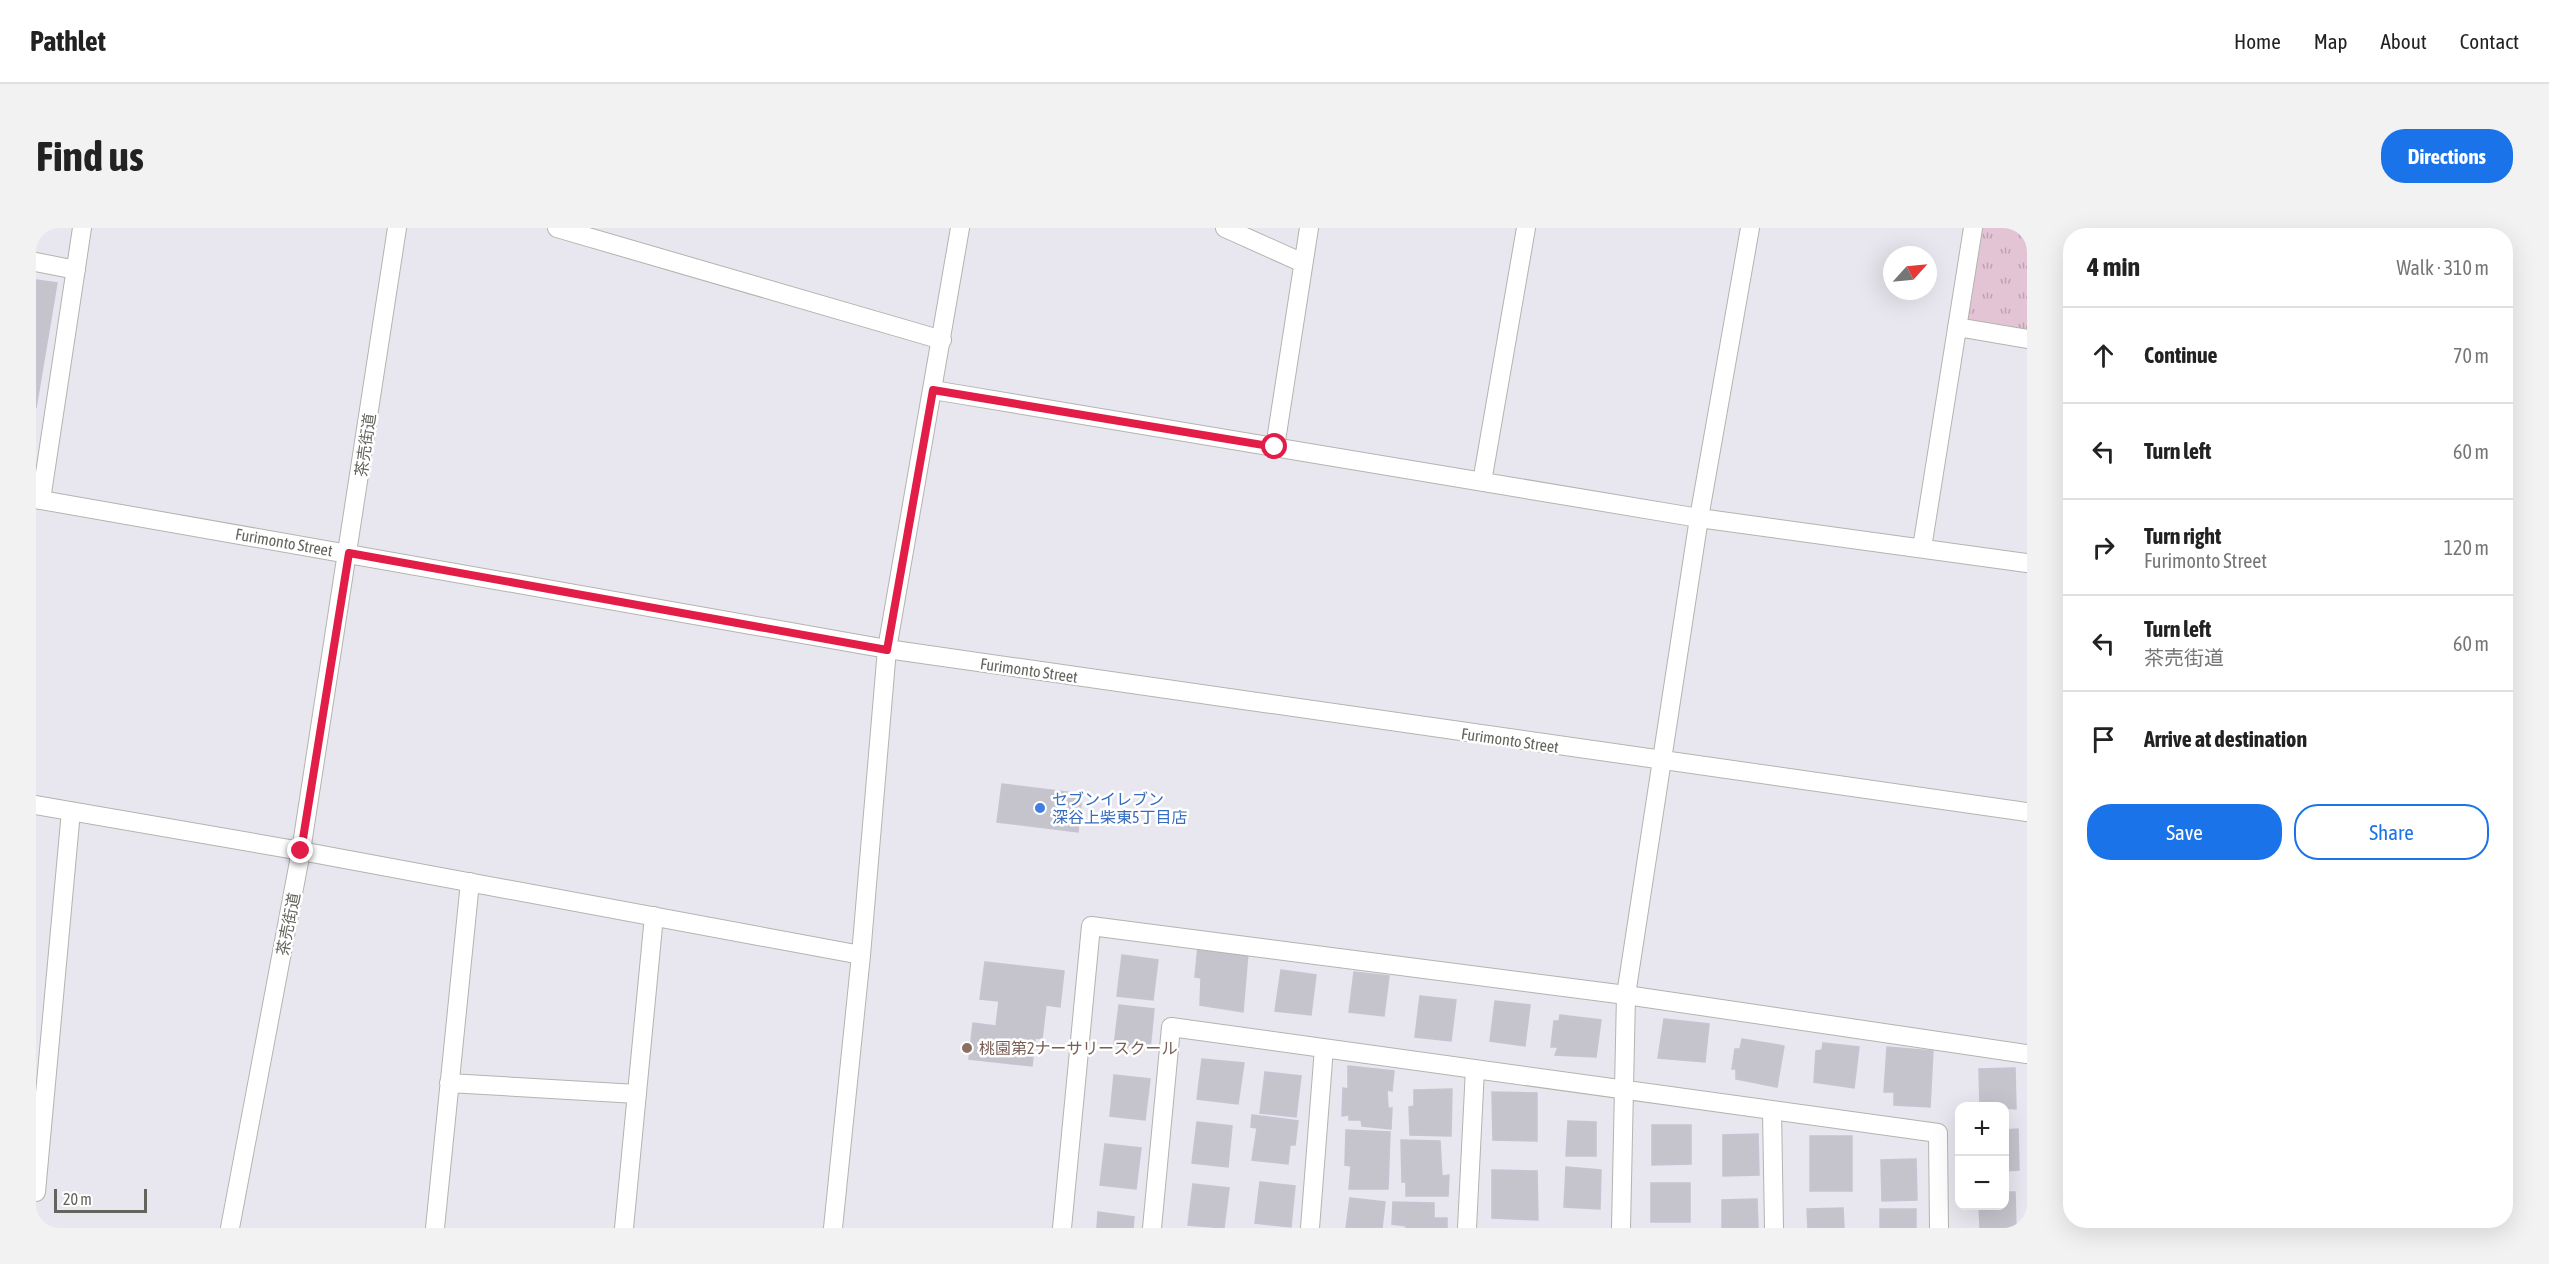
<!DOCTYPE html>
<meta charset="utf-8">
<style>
:root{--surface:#fff;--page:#f2f2f2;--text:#222;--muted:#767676;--line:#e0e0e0;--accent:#1a73e8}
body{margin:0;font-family:"Asap Condensed","Noto Sans JP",sans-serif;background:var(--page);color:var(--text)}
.controls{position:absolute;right:18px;bottom:18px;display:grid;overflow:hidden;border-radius:12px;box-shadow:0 6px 24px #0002}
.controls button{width:54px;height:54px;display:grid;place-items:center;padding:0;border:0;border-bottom:2px solid var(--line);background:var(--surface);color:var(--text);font:30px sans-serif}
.compass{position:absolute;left:1847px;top:18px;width:54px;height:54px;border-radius:50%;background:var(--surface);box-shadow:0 6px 24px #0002;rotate:63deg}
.scale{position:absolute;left:18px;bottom:15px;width:93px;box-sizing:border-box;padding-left:6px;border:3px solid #64645d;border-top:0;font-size:16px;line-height:21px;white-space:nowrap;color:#64645d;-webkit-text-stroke:4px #fff;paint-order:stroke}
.stop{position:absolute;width:18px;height:18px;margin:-14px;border:4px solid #e11d48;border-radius:50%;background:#fff}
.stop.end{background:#e11d48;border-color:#fff;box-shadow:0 2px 6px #0008}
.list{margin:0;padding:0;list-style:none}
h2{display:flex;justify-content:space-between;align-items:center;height:78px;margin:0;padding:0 24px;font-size:26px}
h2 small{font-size:20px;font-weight:400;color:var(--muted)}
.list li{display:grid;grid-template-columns:39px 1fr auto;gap:18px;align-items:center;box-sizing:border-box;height:96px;padding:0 24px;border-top:2px solid var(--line)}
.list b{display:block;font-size:22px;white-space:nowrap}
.list p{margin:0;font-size:20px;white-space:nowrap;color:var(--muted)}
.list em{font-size:20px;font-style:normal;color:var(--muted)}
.actions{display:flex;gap:12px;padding:18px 24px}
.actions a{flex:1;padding:14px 0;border:2px solid var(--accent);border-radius:24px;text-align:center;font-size:21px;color:var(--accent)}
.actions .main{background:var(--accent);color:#fff}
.icon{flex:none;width:33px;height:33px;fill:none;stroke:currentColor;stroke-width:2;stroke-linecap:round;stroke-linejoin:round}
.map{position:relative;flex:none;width:1991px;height:1000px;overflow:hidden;border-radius:24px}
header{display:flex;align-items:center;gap:36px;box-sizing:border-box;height:84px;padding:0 30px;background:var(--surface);border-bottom:2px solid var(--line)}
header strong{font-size:28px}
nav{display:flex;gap:33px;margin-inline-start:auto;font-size:21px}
.intro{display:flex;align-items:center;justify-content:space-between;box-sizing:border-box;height:144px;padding:0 36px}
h1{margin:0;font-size:42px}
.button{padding:15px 27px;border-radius:24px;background:var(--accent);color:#fff;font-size:21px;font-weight:700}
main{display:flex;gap:36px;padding:0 36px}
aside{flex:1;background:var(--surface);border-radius:24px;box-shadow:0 6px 24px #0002}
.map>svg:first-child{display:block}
.park{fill:url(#park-tufts)}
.building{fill:#c5c4cc;stroke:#c6c4d2;stroke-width:1.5}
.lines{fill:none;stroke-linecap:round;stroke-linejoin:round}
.street-casing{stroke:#b3b4ae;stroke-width:20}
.secondary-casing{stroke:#b4b4ae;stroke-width:20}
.street{stroke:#fff;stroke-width:18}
.secondary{stroke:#fff;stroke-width:18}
.route{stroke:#e11d48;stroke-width:8}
.shop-dot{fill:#3f7fe0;stroke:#fff;stroke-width:2}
.education-dot{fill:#8d6e63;stroke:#fff;stroke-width:2}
.labels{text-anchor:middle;stroke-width:5;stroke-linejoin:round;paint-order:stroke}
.street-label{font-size:16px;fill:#64645d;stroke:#fff}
.shop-label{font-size:16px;fill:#366cbe;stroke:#fff;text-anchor:start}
.education-label{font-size:16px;fill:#785e54;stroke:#fff;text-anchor:start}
</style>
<header>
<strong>Pathlet</strong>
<nav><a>Home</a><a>Map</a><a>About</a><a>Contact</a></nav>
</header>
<div class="intro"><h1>Find us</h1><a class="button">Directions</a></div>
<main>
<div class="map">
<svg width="1991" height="1000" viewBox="0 0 1991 1000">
<defs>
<pattern id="park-tufts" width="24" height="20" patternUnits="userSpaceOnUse" patternTransform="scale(1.5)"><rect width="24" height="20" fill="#e3c4d5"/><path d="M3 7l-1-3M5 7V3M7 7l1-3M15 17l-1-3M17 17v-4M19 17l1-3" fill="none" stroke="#bca3b0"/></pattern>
</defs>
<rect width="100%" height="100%" fill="#e8e6ee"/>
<path class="park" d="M1937,0h54v111l-70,-12z"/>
<path class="building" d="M0,52l21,3 -21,125z
M966,556l80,10 -4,38 -81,-10z
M1162,718l50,7 -5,59 -43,-7 1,-27 -6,-1z
M1086,727l36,5 -5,40 -36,-4z
M949,734l79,9 -4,36 -14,-2 -4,34 -7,-1 -3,28 -63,-7 4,-36 23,3 3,-25 -19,-2z
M1245,742l35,5 -5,40 -36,-4z
M1318,744l35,4 -5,40 -35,-4z
M1384,768l36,4 -5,41 -36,-4z
M1459,773l35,4 -5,41 -35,-5z
M1083,777l35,4 -4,41 -36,-4z
M1524,787l41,5 -5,37 -41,-2 3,-8h-7l3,-26h5z
M1628,791l45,5 -4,38 -47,-4z
M1706,811l42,7 -7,41 -41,-8v-10h-4l3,-20h5z
M1787,815l36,4 -5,41 -40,-6 2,-31 6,-1z
M1851,819l46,4 -3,56 -36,-2v-13h-10z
M1166,831l42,4 -6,41 -41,-5z
M1312,838l46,5 -2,20 -5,-1 1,18h4l-1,21 -29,-3 -1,-6h-12v-5l-7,1 1,-28 5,1z
M1979,840l1,41 -36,-3 -1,-37z
M1229,844l36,4 -5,41 -36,-4z
M1078,847l36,4 -5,41 -35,-4z
M1416,861l-1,47 -41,-1 -1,-28 5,-1v-16z
M1456,864l45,1v48l-44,-1z
M1216,887l46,6 -3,24h-5l-2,19 -36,-4 5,-32 -6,-1z
M1532,893l28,1v34h-30z
M1161,894l35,4 -4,41 -36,-4z
M1616,897h39v39l-39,1z
M1982,901l1,41 -15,1v-41z
M1310,902l44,2 -2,57h-39l2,-23 -6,-1z
M1722,906l1,41 -36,1v-41z
M1774,908h42v55h-42z
M1365,912l39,1 2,35 7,-1 -1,21h-42v-14h-4z
M1069,916l36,4 -5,41 -36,-4z
M1880,931l1,41 -35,1 -1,-41z
M1530,939l35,3 -1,39 -36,-2z
M1456,942l45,1 1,49 -46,-2z
M1224,954l35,4 -4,41 -36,-4z
M1615,955h39v39h-39z
M1157,956l36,4 -5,40 -36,-3z
M1968,964h11l1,36h-36l-1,-22h25z
M1314,970l35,4 -3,26h-36z
M1721,971l1,29h-36v-28z
M1357,974l41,1v15h13v10h-41v-2l-14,-2z
M1807,980l1,20h-36l-1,-19z
M1844,981h36v19h-36z
M1062,984l36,5 -1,11h-36z"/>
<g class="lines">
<g class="street-casing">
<path id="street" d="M521,0l385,112
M1189,0l78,35
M0,34l40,8
M1921,99l70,12
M897,162l766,128 328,45
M1239,219l34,-219
M1446,254l44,-254
M5,272l41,-272
M1886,320l51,-320
M0,577l265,46 560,104
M413,855l188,11
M1736,882l2,118
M0,964l35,-381
M399,1000l35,-346
M588,1000l30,-312
M1026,1000l29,-302 535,69 401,59
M1116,1000l19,-201 767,106 1,95
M1274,1000l14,-180
M1431,1000l8,-159
M1585,1000l5,-233"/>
</g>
<g class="secondary-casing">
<path id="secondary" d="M0,271l851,150 1140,163
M1590,767l73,-477 51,-290
M194,1000l71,-377 96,-623
M797,1000l28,-273 26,-306 73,-421"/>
</g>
<use href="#street" class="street"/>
<use href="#secondary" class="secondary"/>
</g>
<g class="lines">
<path class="route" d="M265,623l48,-298 538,97 46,-260 342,57"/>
</g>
<circle class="shop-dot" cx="1004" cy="580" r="6"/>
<circle class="education-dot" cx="931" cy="820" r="6"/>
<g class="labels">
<g class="street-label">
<text transform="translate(329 217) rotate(-82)" y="6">茶売街道</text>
<text transform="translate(248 314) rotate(10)" y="6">Furimonto Street</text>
<text transform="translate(993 442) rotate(8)" y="6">Furimonto Street</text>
<text transform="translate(1474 512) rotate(8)" y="6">Furimonto Street</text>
<text transform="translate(252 696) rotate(-79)" y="6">茶売街道</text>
</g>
<g class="shop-label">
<text x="1016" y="577">セブンイレブン<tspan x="1016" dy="18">深谷上柴東5丁目店</tspan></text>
</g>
<g class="education-label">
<text x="943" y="826">桃園第2ナーサリースクール</text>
</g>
</g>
</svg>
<div class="controls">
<button>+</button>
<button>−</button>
</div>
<svg class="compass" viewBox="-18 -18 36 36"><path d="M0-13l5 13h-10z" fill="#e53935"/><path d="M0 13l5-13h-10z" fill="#767676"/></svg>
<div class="scale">20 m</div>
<div class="stop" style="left:1239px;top:219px"></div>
<div class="stop end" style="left:265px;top:623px"></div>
</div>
<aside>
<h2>4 min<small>Walk · 310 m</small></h2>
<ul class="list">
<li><svg class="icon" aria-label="ahead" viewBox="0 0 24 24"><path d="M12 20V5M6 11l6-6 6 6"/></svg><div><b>Continue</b></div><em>70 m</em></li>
<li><svg class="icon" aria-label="left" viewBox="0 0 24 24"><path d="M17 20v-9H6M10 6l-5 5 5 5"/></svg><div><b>Turn left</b></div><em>60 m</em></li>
<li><svg class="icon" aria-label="right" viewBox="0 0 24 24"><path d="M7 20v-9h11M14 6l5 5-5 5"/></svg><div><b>Turn right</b><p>Furimonto Street</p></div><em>120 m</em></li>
<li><svg class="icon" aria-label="left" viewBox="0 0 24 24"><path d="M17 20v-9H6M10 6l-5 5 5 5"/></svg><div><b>Turn left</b><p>茶売街道</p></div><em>60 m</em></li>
<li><svg class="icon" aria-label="arrive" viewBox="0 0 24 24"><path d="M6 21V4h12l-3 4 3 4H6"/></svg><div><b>Arrive at destination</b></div></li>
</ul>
<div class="actions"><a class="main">Save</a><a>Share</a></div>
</aside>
</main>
